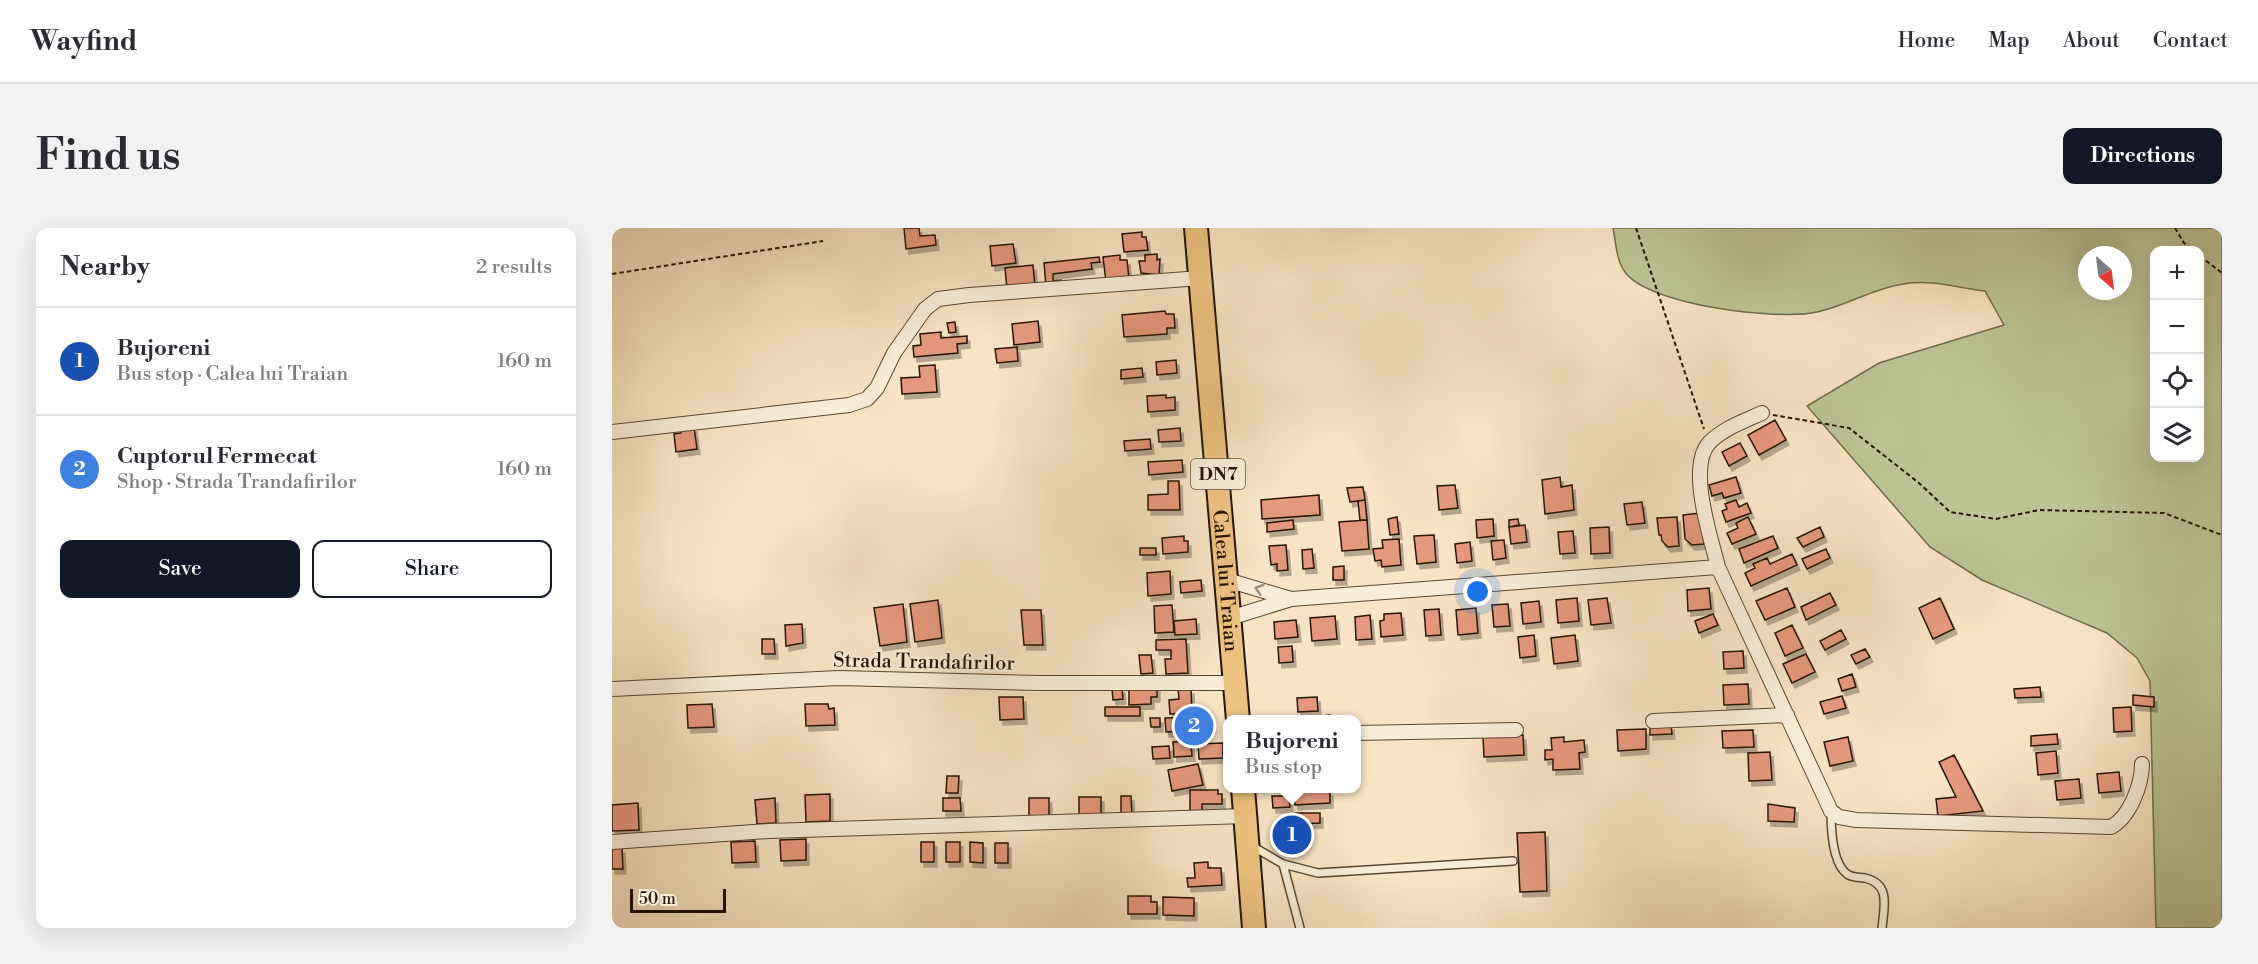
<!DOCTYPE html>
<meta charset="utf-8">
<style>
:root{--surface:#fff;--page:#f2f2f3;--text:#2b2b33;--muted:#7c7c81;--line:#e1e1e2;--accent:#111827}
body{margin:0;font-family:"Libre Bodoni",serif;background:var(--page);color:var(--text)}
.controls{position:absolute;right:18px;top:18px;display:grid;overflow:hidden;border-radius:12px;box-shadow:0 6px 24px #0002}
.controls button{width:54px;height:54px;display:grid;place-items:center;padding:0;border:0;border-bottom:2px solid var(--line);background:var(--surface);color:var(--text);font:30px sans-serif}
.compass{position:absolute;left:1466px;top:18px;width:54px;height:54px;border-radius:50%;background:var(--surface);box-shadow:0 6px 24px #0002;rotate:152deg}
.scale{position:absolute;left:18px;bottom:15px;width:96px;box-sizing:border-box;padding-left:6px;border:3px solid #261303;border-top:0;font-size:16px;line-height:21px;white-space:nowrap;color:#261303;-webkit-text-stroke:4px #faedd7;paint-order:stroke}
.you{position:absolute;left:866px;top:364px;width:21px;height:21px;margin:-15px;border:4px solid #fff;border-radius:50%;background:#1a73e8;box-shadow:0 0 0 9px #1a73e833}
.badge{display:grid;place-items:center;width:39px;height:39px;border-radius:50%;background:var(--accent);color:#fff;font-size:20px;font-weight:700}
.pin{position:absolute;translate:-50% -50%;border:3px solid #fff;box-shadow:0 2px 6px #0006}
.popup{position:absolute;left:611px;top:487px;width:138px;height:78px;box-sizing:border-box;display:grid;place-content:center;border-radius:12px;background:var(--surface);filter:drop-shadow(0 2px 4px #0005);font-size:20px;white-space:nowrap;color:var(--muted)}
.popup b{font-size:22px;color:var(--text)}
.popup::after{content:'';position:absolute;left:50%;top:100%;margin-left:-12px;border:12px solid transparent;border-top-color:var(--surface)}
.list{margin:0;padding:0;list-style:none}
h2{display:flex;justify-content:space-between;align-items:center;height:78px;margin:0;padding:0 24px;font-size:26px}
h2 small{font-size:20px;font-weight:400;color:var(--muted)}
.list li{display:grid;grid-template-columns:39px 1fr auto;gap:18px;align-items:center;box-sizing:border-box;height:108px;padding:0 24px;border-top:2px solid var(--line)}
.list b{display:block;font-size:22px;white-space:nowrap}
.list p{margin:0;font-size:20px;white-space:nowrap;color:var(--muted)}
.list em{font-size:20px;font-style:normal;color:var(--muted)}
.actions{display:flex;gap:12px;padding:18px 24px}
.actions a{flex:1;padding:14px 0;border:2px solid var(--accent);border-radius:12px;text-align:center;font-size:21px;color:var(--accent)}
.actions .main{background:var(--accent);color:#fff}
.icon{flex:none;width:33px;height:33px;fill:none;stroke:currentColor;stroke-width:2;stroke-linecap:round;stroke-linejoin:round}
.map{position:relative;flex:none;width:1610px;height:700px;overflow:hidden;border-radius:12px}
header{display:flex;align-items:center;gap:36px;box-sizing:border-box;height:84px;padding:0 30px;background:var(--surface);border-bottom:2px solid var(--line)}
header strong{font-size:28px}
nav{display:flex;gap:33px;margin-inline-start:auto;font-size:21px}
.intro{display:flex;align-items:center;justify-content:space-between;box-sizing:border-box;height:144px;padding:0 36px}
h1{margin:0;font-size:42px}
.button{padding:15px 27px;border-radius:12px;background:var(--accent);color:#fff;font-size:21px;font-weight:700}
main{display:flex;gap:36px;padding:0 36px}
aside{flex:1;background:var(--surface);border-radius:12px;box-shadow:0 6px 24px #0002}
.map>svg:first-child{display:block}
.green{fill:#bcc494;stroke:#716c4c;stroke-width:1.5;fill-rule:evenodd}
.building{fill:#e5997b;stroke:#261303;stroke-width:1.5;filter:url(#shadow)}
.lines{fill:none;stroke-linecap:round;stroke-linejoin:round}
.service-casing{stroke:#5a4733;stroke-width:10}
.minor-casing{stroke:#5a4733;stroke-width:16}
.trunk-casing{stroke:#261303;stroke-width:26}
.path{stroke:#261303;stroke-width:2;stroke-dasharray:4.5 3;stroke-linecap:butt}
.service{stroke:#faedd7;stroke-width:7}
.minor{stroke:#faedd7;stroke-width:14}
.trunk{stroke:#ecc281;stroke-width:22}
.oneway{stroke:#9b8b78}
.labels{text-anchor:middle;stroke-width:4.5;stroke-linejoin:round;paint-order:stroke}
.shield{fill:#faedd7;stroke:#665443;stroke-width:1.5}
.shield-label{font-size:18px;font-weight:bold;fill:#261303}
.street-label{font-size:20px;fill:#261303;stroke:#faedd7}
</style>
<header>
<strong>Wayfind</strong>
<nav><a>Home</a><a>Map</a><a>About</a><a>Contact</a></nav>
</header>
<div class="intro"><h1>Find us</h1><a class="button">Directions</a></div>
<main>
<aside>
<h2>Nearby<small>2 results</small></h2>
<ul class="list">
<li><span class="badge" style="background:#1a4fb4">1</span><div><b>Bujoreni</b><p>Bus stop · Calea lui Traian</p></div><em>160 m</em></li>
<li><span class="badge" style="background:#3f7fe0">2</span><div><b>Cuptorul Fermecat</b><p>Shop · Strada Trandafirilor</p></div><em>160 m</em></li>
</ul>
<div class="actions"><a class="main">Save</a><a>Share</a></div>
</aside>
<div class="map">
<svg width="1610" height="700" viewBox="0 0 1610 700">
<defs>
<filter id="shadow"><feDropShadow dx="3" dy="5" stdDeviation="0" flood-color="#0004"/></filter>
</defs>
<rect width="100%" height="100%" fill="#f8e3c2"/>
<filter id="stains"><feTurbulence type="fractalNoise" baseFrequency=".00333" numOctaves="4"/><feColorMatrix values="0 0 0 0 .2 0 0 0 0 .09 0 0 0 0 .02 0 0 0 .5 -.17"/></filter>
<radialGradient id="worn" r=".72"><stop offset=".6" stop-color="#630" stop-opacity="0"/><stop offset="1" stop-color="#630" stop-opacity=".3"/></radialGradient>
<path class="green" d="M1001,0h609v700h-66l-6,-247 -13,-23 -30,-25 -125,-53 -52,-33 -123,-141 72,-43 125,-38 -19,-34c-26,-3 -55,-12 -82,-7 -29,4 -57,22 -86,28 -39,9 -169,-7 -192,-40 -9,-12 -9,-30 -12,-44zM1542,22h46v208h-46zM1475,27h36v36h-36z"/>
<path class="building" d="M292,0h15l1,8 15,-1 1,10 -30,4z
M530,4v5h4l2,13 -24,2 -2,-18z
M401,16l3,19 -24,3 -2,-20z
M545,26v6l3,-1 -1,16 -18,-2 -2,-12h6v-6z
M508,27v5h7l2,19 -23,3 -3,-25z
M487,29l1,5 -9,1 1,6 -39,5v7l8,-1v4l-15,2 -2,-23z
M421,37l2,21 -28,3 -2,-21z
M553,83l1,3h8l1,14h-8v6l-43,3 -2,-22z
M426,93l2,21 -26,3 -2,-21z
M343,94l1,10 -7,1 -2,-10z
M329,104v6l26,-2v7l-10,1 1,9 -44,4 -1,-11 8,-1 -1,-11z
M405,119l1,14 -21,2 -2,-14z
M564,132l1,13 -20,2 -1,-13z
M323,137l2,27 -35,2 -1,-16 19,-1 -1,-11z
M530,140l1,9 -22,2v-9z
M554,167v3l9,-1v13l-27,2 -1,-16z
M1163,192l11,20 -27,15 -11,-20z
M82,199l3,22 -21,3 -2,-18 7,-1 -1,-4z
M568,200l1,13 -22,1 -1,-12z
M538,211l1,10 -26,2 -1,-10z
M1128,215l7,13 -18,10 -7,-14z
M570,232l1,12 -34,3 -1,-13z
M948,249l1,10 11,-2 2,25 -29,4 -3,-34z
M1124,249l5,16 -17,5 -2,-5 -10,3 -3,-11z
M556,253h11l1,29h-32v-15l20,-1z
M843,257l3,23 -19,2 -2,-24z
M751,259l2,13 -15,2 -3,-14z
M707,267l1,20 -58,4 -1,-19z
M753,272l2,20h-7l-2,-19z
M1124,272l3,7 8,-4 4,10 -25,9 -4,-11 5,-2 -2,-5z
M1030,274l3,21 -18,2 -3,-21z
M1089,285l3,31 -12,1 -7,-6 -2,-24z
M785,289l2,17 -9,1 -2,-16z
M1065,289l2,29 -11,1 -6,-6 -1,-6h-2l-2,-17z
M1136,289l8,17 -24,10 -5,-11 11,-5 -2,-5z
M881,291l1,17 -17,2 -1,-18z
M906,291l1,6 -10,2v-7z
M681,292l1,9 -27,3v-9z
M755,292l2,29 -27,2 -3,-29z
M913,297l2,17 -16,2 -2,-17z
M997,299l1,26 -19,1 -1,-26z
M1208,299l4,10 -21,10 -6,-9z
M961,303l2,22 -15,1 -2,-22z
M822,307l2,27 -19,2 -3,-28z
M572,308v5h4v11l-25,2 -1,-16z
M1161,308l5,12 -34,15 -5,-14z
M787,311l2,26 -19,2 -1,-7 -6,1 -2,-12 10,-1 -1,-8z
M892,312l2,18 -13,2 -2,-19z
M858,314l2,19 -15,2 -2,-19z
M674,317l2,25 -11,1v-7l-6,1 -2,-19z
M528,320h16v7h-16z
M700,321l2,19 -11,1 -1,-19z
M1214,321l4,9 -23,11 -5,-10z
M1180,326l5,11 -46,21 -6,-13 10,-5 -2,-4 14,-6 3,6z
M732,338v14h-11v-13z
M558,343l1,23 -23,2 -1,-23z
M589,352l1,11 -21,2 -1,-11z
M1097,360l2,21 -23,2 -1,-21z
M1175,360l8,19 -30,13 -9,-19z
M1218,365l6,12 -30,15 -5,-13z
M965,370l2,23 -21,2 -2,-23z
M995,370l4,25 -20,2 -3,-25z
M1328,370l14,31 -21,10 -14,-31z
M326,372l4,38 -27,4 -5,-38z
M927,373l2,21 -18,2 -2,-21z
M291,376l4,38 -27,4 -6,-38z
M896,376l2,22 -16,1 -2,-22z
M560,377l2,27 -19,1 -1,-27z
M864,380l2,25 -20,2 -2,-25z
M827,381l2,26 -15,1 -2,-26z
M409,382h20l2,35h-19z
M789,385l2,22 -22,2 -1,-16 4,-1v-6z
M1101,386l5,11 -19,8 -4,-12z
M758,387l2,24 -16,1 -1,-23z
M723,388l2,23 -25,2 -2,-23z
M584,391l1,15 -22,1 -1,-14z
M684,392l2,17 -23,2 -1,-17z
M190,396l1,19 -17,3 -1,-21z
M1180,397l11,23 -18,8 -10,-23z
M1229,402l5,9 -21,11 -5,-9z
M922,407l2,21 -16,2 -2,-21z
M963,407l3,26 -24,3 -3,-26z
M150,411h12l1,15h-13z
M574,411l2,34 -22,1 -1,-15h6v-9h-15v-10z
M680,418l1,16 -14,1 -1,-16z
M1253,421l5,8 -14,7 -5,-9z
M1131,423l1,17 -20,1 -1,-17z
M1194,426l9,18 -23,11 -9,-19z
M527,427h12l2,18 -12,1z
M1240,446l4,13 -14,4 -4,-12z
M1136,456l1,20 -25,1 -1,-20z
M545,458v11h-6v7l-22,1v-18z
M1428,459l1,10 -26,1 -1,-9z
M510,460l1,11 -10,1 -1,-11z
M566,461h13l1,24 -22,1 -1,-14 10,-1z
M1521,467l21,2v10l-21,-2z
M1230,468l4,12 -22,6 -4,-12z
M387,469h24l1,22 -24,1z
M705,469l1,14 -20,1 -1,-14z
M100,476l2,23 -26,1 -1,-23z
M193,476h23l1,5 5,-1 1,17 -29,1z
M493,479h35v9h-35z
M1519,479l1,24 -18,1 -1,-24z
M718,487v5h-50z
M585,489v14l-31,1 -1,-14z
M538,490h10v9h-9z
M1059,497l1,9 -22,1v-8z
M1034,501v20l-28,2 -1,-21z
M1141,502l1,17 -31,1 -1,-17z
M1445,506l1,10 -27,2v-10z
M911,507l1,20 -40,2 -1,-20z
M952,509v5l20,-2 1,12 -6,1 1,16 -27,1v-11l-8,1v-10h7l-1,-12z
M1236,509l5,24 -23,5 -6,-24z
M573,513v3h6l1,12 -18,1 -1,-15z
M611,515v15l-24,1 -1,-15z
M557,518l1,12 -17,1 -1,-12z
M1444,523l2,22 -20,2 -2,-22z
M1158,524l2,28 -23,1 -1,-28z
M1342,527l29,56 -45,5 -2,-17 20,-2 -17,-35z
M586,536l5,21 -31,6 -4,-21z
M1507,544l2,19 -22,2 -2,-19z
M335,548h12l-1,17h-12z
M1467,551l2,19 -24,2 -2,-19z
M578,562h28v4h4v10h-20v9h-12z
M718,563v12l-35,2 -1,-12z
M218,566v27l-24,1 -1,-27z
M509,568h10l1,20h-11z
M660,568h17l1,11 -17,1z
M467,569h22v20l-22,1z
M163,570l1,25 -19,1 -2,-24z
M331,570h17l1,13h-18z
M417,570h20v19h-20z
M26,575l1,27 -27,1v-26z
M1156,576l27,4 -1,14 -26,-1z
M683,585h25v10l-25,1z
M933,604l2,59 -27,1 -3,-59z
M194,611v21l-25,1 -1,-21z
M143,613l1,21 -24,1 -1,-21z
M309,614h13v20h-13z
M334,614h14v20h-14z
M358,614l13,1v20l-13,-1z
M383,615h13v20h-13z
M0,620h10l1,21h-11z
M596,634v6h13l1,17 -34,2 -1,-9h8l-1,-15z
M516,668h23v6h6v12h-29z
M551,669l31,1v18l-31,-1z"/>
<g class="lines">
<g class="service-casing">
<path id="service" d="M1219,583c0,17 1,52 16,63 5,4 12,3 18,4 26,6 19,29 17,50
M640,618l31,18 35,9 195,-12
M671,636l17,64"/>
</g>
<g class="minor-casing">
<path id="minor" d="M0,204l237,-27 18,-6 10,-11 17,-35 31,-44 13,-10 31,-4 232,-17
M1106,339c-7,-29 -31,-99 -9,-124 13,-14 35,-22 53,-30
M615,352l64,19
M618,390l61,-19 427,-32 113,244 8,6 17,3 255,7c19,-10 31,-43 31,-63
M0,461l227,-11 199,5h197
M1041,493l134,-6
M744,505l160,-3
M0,614l157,-11 477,-15"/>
</g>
<g class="trunk-casing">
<g id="trunk">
<path id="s1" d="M584,0l42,492"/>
<path d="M631,560l11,140"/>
</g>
</g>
<path class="path" d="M1024,0l68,201
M1563,0l9,15 9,7
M1588,28l22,17
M0,46l211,-33
M1161,187l76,13 70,55 31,29 46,7 43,-9 125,3 58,22"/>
<use href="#service" class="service"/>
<use href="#minor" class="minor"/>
<use href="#trunk" class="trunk"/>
</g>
<defs><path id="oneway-chevron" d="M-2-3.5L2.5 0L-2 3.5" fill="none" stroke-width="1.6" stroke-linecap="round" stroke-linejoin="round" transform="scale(1.5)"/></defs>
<use class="oneway" href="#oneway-chevron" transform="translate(647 361) rotate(-163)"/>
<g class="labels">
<rect class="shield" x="579" y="231" width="54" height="30" rx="4.5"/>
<g class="shield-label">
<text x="606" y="252">DN7</text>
</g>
<g class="street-label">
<text dy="7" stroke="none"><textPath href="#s1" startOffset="354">Calea lui Traian</textPath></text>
<text transform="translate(312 433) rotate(1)" y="7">Strada Trandafirilor</text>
</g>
</g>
<rect width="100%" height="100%" filter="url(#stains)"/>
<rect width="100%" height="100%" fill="url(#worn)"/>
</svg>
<div class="controls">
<button>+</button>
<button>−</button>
<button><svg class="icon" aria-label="locate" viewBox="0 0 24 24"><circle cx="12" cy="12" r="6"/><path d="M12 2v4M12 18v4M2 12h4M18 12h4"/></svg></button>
<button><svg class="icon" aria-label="layers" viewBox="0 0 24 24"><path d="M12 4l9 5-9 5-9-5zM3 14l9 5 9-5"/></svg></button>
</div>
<svg class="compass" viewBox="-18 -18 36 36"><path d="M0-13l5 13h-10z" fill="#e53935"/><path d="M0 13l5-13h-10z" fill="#7c7c81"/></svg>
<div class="scale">50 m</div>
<div class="you"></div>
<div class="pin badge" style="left:680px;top:607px;background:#1a4fb4">1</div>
<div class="popup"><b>Bujoreni</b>Bus stop</div>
<div class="pin badge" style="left:582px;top:498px;background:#3f7fe0">2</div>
</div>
</main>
